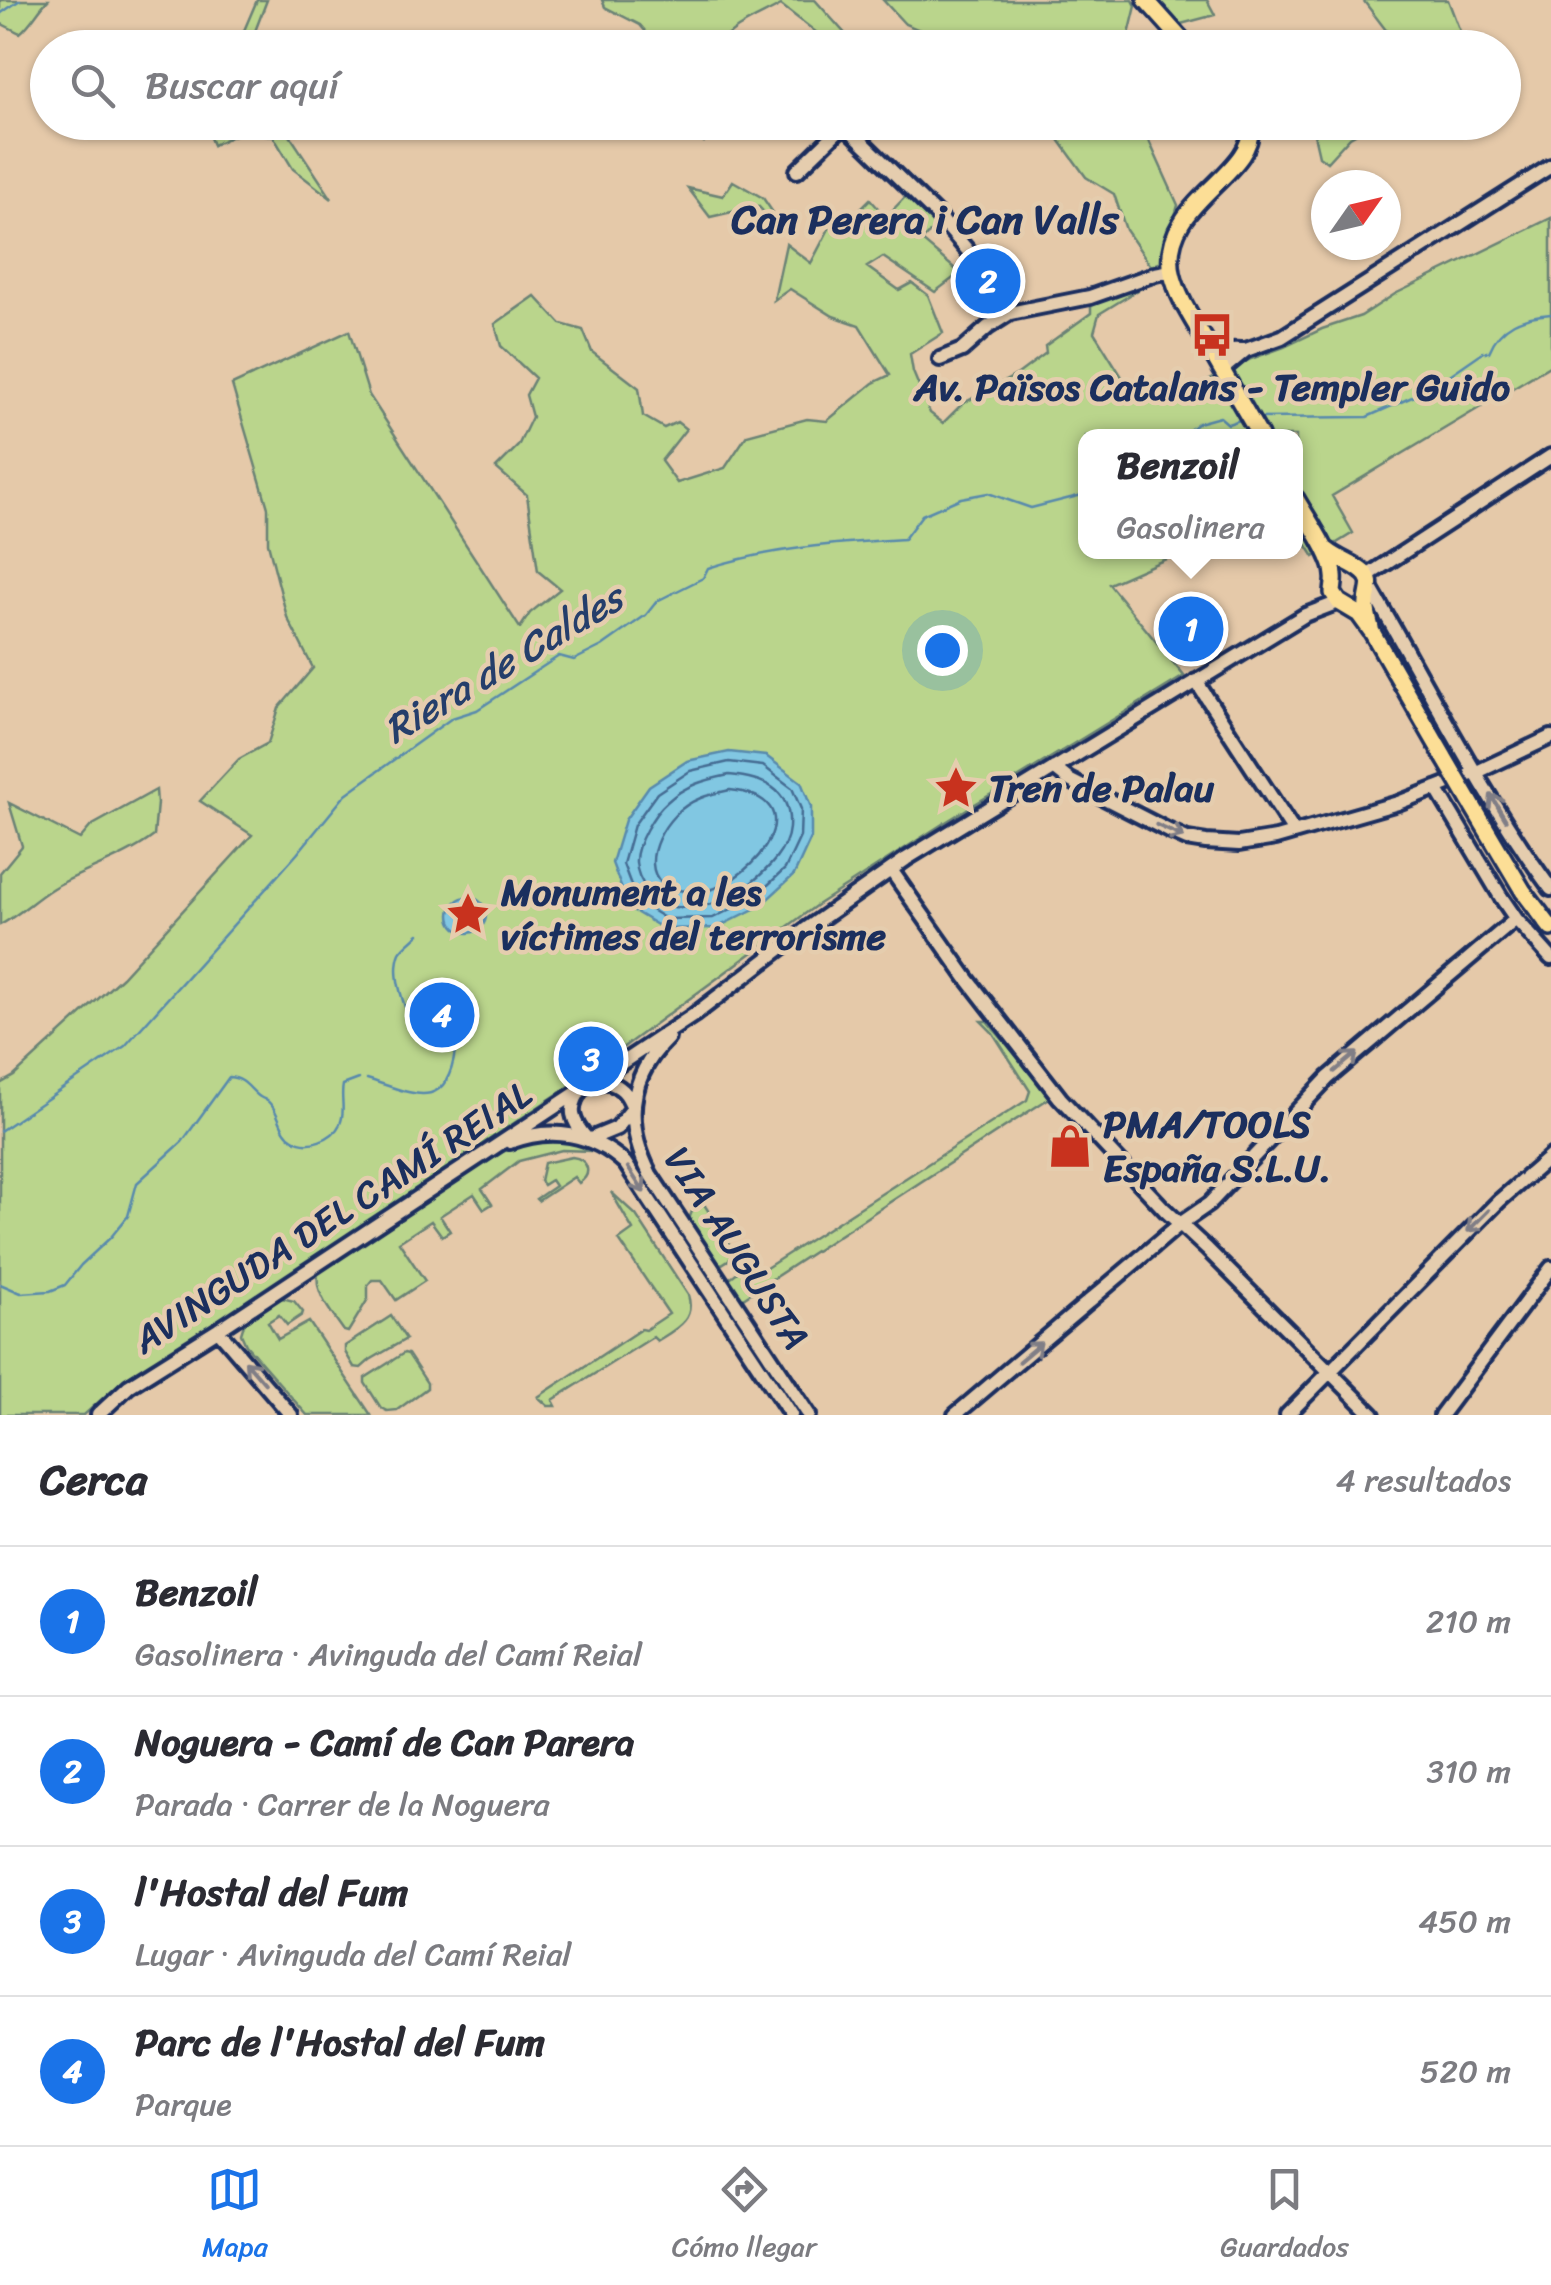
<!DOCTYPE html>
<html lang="es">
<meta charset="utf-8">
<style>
:root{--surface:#fff;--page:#f7f7f7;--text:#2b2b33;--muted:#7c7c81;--line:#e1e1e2;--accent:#1a73e8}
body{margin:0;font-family:Sriracha,sans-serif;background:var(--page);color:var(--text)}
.compass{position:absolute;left:1311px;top:170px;width:90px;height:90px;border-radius:50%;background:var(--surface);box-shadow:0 2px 8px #0004;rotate:56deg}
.you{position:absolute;left:942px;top:650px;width:35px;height:35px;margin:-25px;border:8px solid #fff;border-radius:50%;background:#1a73e8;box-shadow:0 0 0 15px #1a73e833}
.badge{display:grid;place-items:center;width:65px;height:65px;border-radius:50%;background:var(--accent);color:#fff;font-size:32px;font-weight:700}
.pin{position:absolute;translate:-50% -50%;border:5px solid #fff;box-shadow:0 2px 10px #0006}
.popup{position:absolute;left:1078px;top:429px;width:225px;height:130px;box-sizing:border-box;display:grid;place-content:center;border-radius:20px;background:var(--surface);filter:drop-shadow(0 2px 8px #0005);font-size:32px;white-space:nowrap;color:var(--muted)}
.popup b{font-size:38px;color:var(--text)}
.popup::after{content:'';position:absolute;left:50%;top:100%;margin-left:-20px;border:20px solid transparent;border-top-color:var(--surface)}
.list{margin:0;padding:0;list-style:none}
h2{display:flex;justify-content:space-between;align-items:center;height:130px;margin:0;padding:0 40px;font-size:42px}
h2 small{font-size:32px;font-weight:400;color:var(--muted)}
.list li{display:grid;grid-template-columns:65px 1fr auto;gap:30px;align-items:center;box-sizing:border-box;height:150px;padding:0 40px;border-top:2px solid var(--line)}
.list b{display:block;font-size:38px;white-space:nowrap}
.list p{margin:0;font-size:32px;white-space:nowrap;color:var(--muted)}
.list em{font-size:32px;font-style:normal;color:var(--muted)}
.icon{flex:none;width:55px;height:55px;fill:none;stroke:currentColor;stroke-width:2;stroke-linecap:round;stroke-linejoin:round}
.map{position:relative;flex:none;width:1551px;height:1415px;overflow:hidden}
.search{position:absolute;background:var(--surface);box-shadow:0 2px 8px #0004;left:30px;right:30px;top:30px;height:110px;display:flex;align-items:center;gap:25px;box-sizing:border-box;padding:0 35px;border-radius:55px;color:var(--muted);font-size:38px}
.sheet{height:730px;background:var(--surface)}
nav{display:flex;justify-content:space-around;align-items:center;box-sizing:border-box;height:140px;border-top:2px solid var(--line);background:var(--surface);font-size:28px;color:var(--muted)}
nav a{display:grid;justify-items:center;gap:5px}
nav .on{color:var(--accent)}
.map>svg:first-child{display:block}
.green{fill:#bad58c;stroke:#6a8275;stroke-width:2.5}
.water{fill:#81c7e2;stroke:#588aad;stroke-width:2.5}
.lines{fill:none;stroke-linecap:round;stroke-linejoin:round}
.shore{stroke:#446c93;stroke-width:2.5}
.stream{stroke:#588aad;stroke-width:2.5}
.minor-casing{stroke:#1b2f5e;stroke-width:20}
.major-casing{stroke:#1b2f5e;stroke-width:22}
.minor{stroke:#e5cdae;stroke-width:12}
.major{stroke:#fcde96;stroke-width:15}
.major-bridge-casing{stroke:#1b2f5e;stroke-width:22;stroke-linecap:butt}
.major-bridge{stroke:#fcde96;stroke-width:15}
.oneway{stroke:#807e86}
.labels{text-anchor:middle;stroke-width:9;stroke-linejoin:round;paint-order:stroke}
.poi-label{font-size:38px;font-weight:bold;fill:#1b2f5e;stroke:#e5cdae;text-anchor:start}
.street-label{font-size:38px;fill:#1b2f5e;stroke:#e5cdae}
.neighbourhood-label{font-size:40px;font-weight:bold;fill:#1b2f5e;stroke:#e5cdae}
.water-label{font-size:40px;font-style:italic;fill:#253e6b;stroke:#e5cdae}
</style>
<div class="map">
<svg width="1551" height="1415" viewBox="0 0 1551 1415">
<rect width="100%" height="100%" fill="#e5c9a9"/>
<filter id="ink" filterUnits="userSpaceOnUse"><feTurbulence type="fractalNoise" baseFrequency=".01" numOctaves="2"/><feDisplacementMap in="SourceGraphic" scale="20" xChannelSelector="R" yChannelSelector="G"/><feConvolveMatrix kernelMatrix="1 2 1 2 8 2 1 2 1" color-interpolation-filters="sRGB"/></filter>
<g filter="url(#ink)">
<path class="green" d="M0,0h48c-11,11 -16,23 -28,33l-20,-10z
M257,0h10l-18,47h-12z
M602,0h213l42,47h-22l-54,-42c-23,13 -48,21 -64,42h-58l-19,-22 -35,-18z
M883,0h250l3,6 -10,41 -176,1 -8,-9 -37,-15z
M1155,0h52l8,15 -38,10z
M1363,0h85l18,47h-72l-2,-9z
M273,122l10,3 49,74 -39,-30 -20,-33 -32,-4 -28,13 -9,-22z
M668,123h49l-13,19 -22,-5z
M1047,123h94l37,82 -16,57 -11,4 -25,-36 -12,-36 -28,-17z
M1326,123v-1l49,1 -25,14 -23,25 -8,-6 -6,-26z
M733,181l30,17 17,25 -4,2 -18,-19 -48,11 -22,-29 35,8z
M908,194l30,30 -16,17 38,32 -25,19 -52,-35 -16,10 32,23 13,-7 16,12 15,38 -33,21 3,18 17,41 13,10 19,-19 56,-30 28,-21 -1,-7 46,-33v-9l42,-19 15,-1 -49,30 -5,18 33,53 2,15 63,-11 59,-30 33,-12 38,-18 39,-13 34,-22 156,-76v147l-219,131 21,37 -39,24 -18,-29v-92h-210v116h96l-73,32 75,92 -240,147 -127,82 -237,174 -366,245 -91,56 -39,35h-84v-331l14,-8 108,-99 130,-142 -52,-34 39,-42 29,-16 11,-35 34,-40 -26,-51 -19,-74v-35l-36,-123 117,-54 20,64 151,233 10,-15 30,-24 -22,-18 -11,-76 -31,-27 22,-22 14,-29 -6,-22 9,-17 -34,-32 -6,-22 40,-28 26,28 22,6 9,22 47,36 4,28 21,12 13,-6 9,7 -25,32 16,22 48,-15 22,-33 60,-16 20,2 46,-38 17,-8 -31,-50 -26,-9 -43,-27 -16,11 12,-56 25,19 20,-38 24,-11 15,-15 16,18z
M156,790l1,13 -3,33c-30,23 -68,33 -101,52 -18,11 -34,27 -53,37v-52l22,-27 -13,-43 71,36 11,-13z
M981,1021h6l64,76 -311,203 -13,-20 16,-12 9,2 8,-3 3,3 264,-170 3,-9 -37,-58z
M557,1139l27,6 10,6 -32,-1 -43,11 -37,28 10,15 -8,5 -10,-15 -34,22 10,15 -8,5 -11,-15 -32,21 26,39 -29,19 -14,-20h-10l-4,5v14l-20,33 -4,-1c-12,-18 -30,-37 -26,-60l184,-119 28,-11z
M572,1157c16,2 21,17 7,26l-5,-6 -36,24 -2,-2 19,-13 -4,-6 -8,5 -3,-4 4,-18z
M611,1192l25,23 52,80c8,25 -12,34 -31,46l-4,-4 -100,63 3,6h-8l-10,-9 103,-68 4,1 24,-16 -50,-74 14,-10z
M702,1201l34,54 -14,9 -6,-2 -27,-43 5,-13z
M278,1297l16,4 9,11 -1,3 -15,10 -8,-10 -11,7 10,17 31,-17 62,93h-64l-61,-70 -5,-11 4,-13z
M391,1316l15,23 -36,21 -9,8 -7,-1 -9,-15v-6z
M404,1353l4,1 19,29v5l-30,22 -10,1 -6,-3 -16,-25v-5z"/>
<path class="water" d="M729,752l37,4 35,26 10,25v31l-17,37 -34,31 -44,22 -52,1 -35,-21 -17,-45 13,-43 24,-34 38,-25z
M450 915a18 18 0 1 1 36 0a18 18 0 1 1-36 0Z"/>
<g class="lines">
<path class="shore" d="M729,762l34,4 29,22 9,21 -1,28 -15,32 -31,29 -41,20 -47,1 -29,-18 -14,-37 11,-39 23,-32 33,-22z
M729,775c33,3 63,13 60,53 -2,23 -21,41 -38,55 -15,13 -36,23 -55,23 -8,0 -16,2 -23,1 -19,-4 -36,-26 -37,-45 -1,-17 18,-49 31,-60 18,-17 38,-22 62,-27z
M730,790c88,9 25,89 -24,101 -5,1 -10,0 -15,0 -53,1 -43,-48 -16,-76 15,-16 35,-21 55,-25z"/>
<path class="stream" d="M0,14l20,-14
M1256,418l111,-1 61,-27 55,-38h6c11,-28 34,-36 62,-38
M1182,436l16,-13 22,-6 8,7 15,-5
M367,1079c43,13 79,36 88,-27 -13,-21 -29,-32 -50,-45 -5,-15 -12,-37 -5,-54 4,-7 13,-13 19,-19
M0,1131l125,-85 172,-192 49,-60 106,-76 25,-8 82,-54 15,4 28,-14 44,-31 11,-14 46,-23 5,-10c63,-20 130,-25 196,-29l18,-24 39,-17 27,-5 43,15 55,-14
M0,1284l21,9 29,-2 15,-6 16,-20 30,-28 17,-21 9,-33 45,-41 47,-65c16,1 20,12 31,20 7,4 7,2 12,9 8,10 9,27 21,33 15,10 40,0 47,-15 6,-12 0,-26 3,-39l16,-6"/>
<g class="minor-casing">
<path id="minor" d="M797,171l40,-39 9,-6 94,92 46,54 24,41
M1215,357c7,-9 19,-7 31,-7
M940,359l22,-9 26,-23 22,-14 80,-16 65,-23 16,-3
M1222,370l24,-20 36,-13 269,-171
M1367,576l184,-120
M1370,587c59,101 112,208 181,302
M1196,681l98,151
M1054,768l15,12 100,51 18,8 19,3 33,2 37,-6 122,-35 79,-31 74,-35
M1436,788l65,109 15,22 35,39
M891,870l75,107 94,121 105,112 42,39 166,166
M668,1038c-41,40 -43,87 -18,136l159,241
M606,1082c16,4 21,11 27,26l-16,20 -29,12c-16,-18 -22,-32 -5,-53z
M510,1142c41,-16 82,-9 115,21l166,252
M218,1330l73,85
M98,1415l31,-29 89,-56 476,-315 111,-85 101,-71 399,-244 34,-13
M955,1415l225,-191 29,-20 119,-126 188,-159
M1287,1415l212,-214 52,-45
M1441,1415l110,-147"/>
</g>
<g class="major-casing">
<path id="major" d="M1146,0l43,48
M1250,122c9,54 -92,78 -78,151 5,24 22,48 34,69 18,32 36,63 54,94
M1296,499c10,18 38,58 38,77 1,6 -1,12 -1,17l6,9 20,12 13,18 72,125
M1327,550c12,10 26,13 36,22 12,9 4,20 4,31 -1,8 2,17 4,25
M1469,800l54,91 28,37"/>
</g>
<use href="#minor" class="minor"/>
<use href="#major" class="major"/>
<g class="major-bridge-casing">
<path id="major-bridge" d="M1444,757l25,43"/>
</g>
<use href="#major-bridge" class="major-bridge"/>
</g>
<defs><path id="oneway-shaft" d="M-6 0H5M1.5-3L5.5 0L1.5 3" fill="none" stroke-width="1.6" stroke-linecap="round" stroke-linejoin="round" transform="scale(2.5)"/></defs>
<g class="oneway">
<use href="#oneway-shaft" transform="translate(1498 807) rotate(-121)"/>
<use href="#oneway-shaft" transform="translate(1170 831) rotate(24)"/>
<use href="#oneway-shaft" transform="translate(1346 1062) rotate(-40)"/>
<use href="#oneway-shaft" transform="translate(636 1180) rotate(57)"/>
<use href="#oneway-shaft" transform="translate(1478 1221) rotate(135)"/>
<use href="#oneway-shaft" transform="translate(1030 1352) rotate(-40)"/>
<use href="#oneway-shaft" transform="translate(255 1372) rotate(-131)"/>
</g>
</g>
<defs>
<g id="bus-bare" transform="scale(3.45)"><path d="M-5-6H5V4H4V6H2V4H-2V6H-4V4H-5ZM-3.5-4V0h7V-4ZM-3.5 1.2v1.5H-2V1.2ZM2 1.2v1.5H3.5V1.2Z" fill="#c8321e" stroke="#e5cdae" stroke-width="2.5" paint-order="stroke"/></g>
<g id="sight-bare" transform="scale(3.45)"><path d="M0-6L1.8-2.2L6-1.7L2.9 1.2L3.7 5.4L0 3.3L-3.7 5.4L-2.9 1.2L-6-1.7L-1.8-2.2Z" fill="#c8321e" stroke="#e5cdae" stroke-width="2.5" paint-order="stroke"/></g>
<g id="shop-bare" transform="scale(3.45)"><path d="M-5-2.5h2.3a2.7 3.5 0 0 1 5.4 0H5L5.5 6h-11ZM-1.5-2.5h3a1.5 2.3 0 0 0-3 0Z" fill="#c8321e" stroke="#e5cdae" stroke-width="2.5" paint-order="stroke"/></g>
</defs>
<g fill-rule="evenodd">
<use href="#bus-bare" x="1212" y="335"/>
<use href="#sight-bare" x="956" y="788"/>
<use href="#sight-bare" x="468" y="914"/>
<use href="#shop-bare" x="1070" y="1146"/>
</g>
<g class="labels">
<g class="poi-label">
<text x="1212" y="400" text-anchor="middle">Av. Països Catalans - Templer Guido</text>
<text x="989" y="801">Tren de Palau</text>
<text x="501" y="905">Monument a les<tspan x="501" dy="44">víctimes del terrorisme</tspan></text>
<text x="1103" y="1137">PMA/TOOLS<tspan x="1103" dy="44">España S.L.U.</tspan></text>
</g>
<g class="street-label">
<text transform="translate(332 1217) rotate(-33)" y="13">AVINGUDA DEL CAMÍ REIAL</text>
<text transform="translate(737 1248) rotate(57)" y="13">VIA AUGUSTA</text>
</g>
<g class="neighbourhood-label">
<text x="925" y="233">Can Perera i Can Valls</text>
</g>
<g class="water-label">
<text transform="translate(503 663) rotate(-31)" y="14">Riera de Caldes</text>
</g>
</g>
</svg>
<svg class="compass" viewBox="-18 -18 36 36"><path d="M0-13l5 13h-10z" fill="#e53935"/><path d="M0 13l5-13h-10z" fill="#7c7c81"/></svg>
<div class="you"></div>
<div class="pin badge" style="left:1191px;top:629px">1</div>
<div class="popup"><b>Benzoil</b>Gasolinera</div>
<div class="pin badge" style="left:988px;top:281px">2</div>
<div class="pin badge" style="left:591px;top:1059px">3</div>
<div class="pin badge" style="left:442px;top:1015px">4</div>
<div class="search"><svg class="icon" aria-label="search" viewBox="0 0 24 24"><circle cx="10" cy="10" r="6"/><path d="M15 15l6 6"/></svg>Buscar aquí</div>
</div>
<section class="sheet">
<h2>Cerca<small>4 resultados</small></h2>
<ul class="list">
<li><span class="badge">1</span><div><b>Benzoil</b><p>Gasolinera · Avinguda del Camí Reial</p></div><em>210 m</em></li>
<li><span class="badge">2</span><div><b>Noguera - Camí de Can Parera</b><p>Parada · Carrer de la Noguera</p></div><em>310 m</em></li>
<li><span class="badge">3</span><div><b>l'Hostal del Fum</b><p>Lugar · Avinguda del Camí Reial</p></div><em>450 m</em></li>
<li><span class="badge">4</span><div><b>Parc de l'Hostal del Fum</b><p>Parque</p></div><em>520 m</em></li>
</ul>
</section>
<nav>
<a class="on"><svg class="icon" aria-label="map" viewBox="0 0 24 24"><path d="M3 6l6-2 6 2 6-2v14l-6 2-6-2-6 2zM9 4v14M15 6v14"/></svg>Mapa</a>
<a><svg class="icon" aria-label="directions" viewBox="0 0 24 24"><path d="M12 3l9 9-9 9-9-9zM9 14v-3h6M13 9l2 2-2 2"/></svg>Cómo llegar</a>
<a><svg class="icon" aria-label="saved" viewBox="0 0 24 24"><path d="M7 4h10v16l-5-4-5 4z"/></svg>Guardados</a>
</nav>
